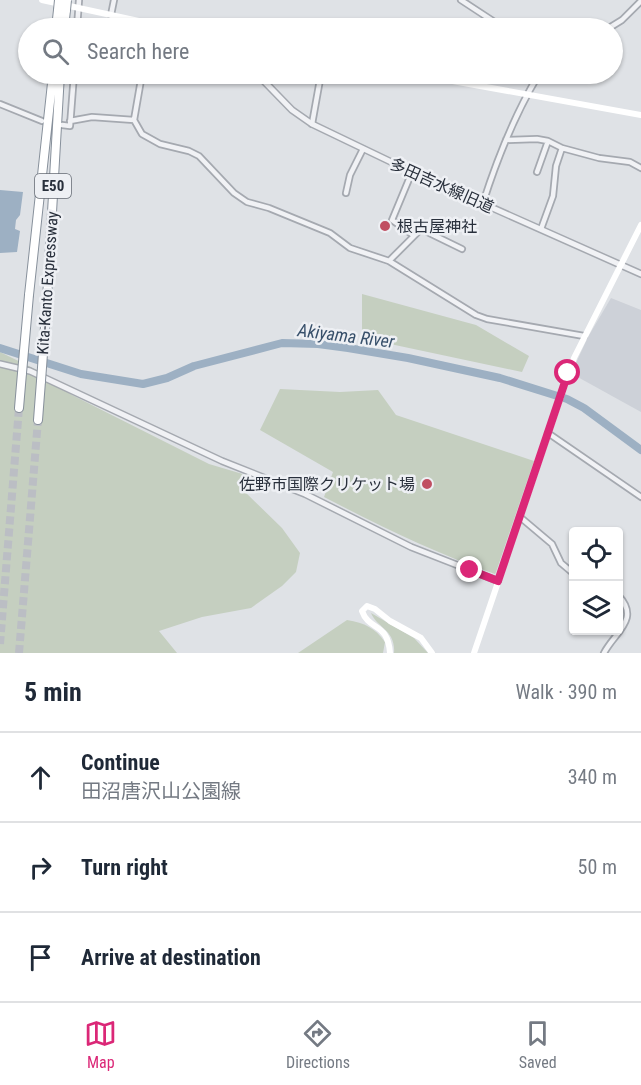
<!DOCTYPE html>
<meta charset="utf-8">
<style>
:root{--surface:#fff;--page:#f6f6f7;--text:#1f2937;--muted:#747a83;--line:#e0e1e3;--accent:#db2777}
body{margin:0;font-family:"Roboto Condensed","Noto Sans JP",sans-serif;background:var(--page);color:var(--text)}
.controls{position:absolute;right:18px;bottom:18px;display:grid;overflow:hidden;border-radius:6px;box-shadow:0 2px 4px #0004}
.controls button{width:54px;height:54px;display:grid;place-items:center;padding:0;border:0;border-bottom:2px solid var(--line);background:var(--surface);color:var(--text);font:30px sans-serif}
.stop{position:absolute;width:18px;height:18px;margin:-14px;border:4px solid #db2777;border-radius:50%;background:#fff}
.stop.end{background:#db2777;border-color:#fff;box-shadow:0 2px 6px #0008}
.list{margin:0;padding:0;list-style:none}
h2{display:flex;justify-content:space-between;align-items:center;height:78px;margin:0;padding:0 24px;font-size:26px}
h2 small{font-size:20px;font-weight:400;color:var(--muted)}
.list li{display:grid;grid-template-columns:39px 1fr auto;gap:18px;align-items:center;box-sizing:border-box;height:90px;padding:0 24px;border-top:2px solid var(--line)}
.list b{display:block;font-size:22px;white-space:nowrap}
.list p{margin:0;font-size:20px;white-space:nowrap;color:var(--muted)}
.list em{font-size:20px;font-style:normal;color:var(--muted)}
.icon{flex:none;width:33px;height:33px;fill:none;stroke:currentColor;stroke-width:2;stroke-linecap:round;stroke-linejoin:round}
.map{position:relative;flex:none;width:641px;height:653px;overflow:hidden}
.search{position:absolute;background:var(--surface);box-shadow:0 2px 4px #0004;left:18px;right:18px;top:18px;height:66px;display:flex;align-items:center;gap:15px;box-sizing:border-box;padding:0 21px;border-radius:33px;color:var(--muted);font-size:22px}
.sheet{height:348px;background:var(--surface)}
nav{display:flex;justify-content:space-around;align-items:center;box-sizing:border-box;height:84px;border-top:2px solid var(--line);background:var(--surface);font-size:16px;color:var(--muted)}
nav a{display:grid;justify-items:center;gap:3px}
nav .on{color:var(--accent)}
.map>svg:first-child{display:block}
.built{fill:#cdd1d8}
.green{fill:#c5cfc0}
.water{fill:#9db0c3}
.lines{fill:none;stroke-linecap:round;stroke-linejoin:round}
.river{stroke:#9db0c3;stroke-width:8}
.motorway-tunnel{stroke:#bbbec4;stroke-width:8;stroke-dasharray:8 4;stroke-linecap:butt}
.minor-casing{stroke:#a5a9b0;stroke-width:8}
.tertiary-casing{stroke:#a5a9b0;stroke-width:8}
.motorway-casing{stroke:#87909b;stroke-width:10}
.minor{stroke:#f1f2f5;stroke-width:4.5}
.tertiary{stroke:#f1f2f5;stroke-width:5}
.secondary{stroke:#fff;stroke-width:6}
.motorway{stroke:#fff;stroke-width:8}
.motorway-bridge-casing{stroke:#87909b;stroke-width:10;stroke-linecap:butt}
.motorway-bridge{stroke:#fff;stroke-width:8}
.route{stroke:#db2777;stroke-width:8}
.poi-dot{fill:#c04f62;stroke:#eef0f4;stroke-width:2}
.labels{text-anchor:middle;stroke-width:5;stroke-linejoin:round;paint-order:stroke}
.shield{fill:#eef0f4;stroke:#646a73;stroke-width:1.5}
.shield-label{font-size:15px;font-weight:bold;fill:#29303c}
.street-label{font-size:16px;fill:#29303c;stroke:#eef0f4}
.poi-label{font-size:16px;fill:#29303c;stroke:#eef0f4;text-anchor:start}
.water-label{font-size:18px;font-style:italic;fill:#38506b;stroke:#eef0f4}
</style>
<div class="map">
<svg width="641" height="653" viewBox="0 0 641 653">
<rect width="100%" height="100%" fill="#dfe2e6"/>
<path class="built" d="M611,298l30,12v102l-67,-37 -1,-5 3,-7 12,-26z"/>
<path class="green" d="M362,294l114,31 53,31 -7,16 -160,-34z
M0,352l37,18 35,25 137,69 37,11 -4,14 40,39 18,25 -4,19 -14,14 -31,22 -49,9 -43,14 18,22h-177z
M280,389l60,3 38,-2 18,25 138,46 -38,111 -1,2c-60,-21 -115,-48 -171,-77l9,-25 -73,-42z
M371,613l43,25 14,15h-34c2,-23 -17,-25 -23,-40z
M347,620c18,3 28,8 38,22l-2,11h-85z"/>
<path class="water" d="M0,190l23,2 -3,23 -4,5 -1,9 5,2 -3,21 -17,1z"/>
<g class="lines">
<path class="river" d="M0,348l81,26 62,10 24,-6 27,-12 88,-23 36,1 30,4 60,10 92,20 67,21 17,9 57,42"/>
<path class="motorway-tunnel" d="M0,644l19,-236
M19,653l19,-233"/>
<g class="minor-casing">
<path id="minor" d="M461,0l32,21 7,7
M111,15l3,-15
M77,28l2,-28
M609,28l13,-8 19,-19
M142,74l-8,46 8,14 18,10 29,7 10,5 35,37 13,9 22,6 61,25 20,15 39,13 87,54 11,4 97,17
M0,104l42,17
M70,121l22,-4 42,3
M312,124l9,-50
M62,125l8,1 4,-52
M506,140l31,-1 11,2 14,7 37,10 31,4 11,6
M412,172l-20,48 21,15
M537,172l11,-31
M346,193l4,-18 13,-26
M483,203c14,-44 32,-89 56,-129
M541,229l12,-33 3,-30 6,-18
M389,261l32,-32 41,20
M548,433l93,64
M520,517l32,27 9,19 13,11
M604,653c11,-21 37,-34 14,-58"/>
</g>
<g class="tertiary-casing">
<path id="tertiary" d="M257,74l35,36 20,14 100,48 229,102
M0,364l30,7 192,90 83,33 106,53 87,34"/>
</g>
<g class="motorway-casing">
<path id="motorway" d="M56,28l2,-18
M64,28l2,-18
M29,295l24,-221
M47,299l13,-225
M19,408l3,-35
M38,420l3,-39"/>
</g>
<use href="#minor" class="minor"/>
<use href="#tertiary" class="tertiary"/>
<path class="secondary" d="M42,0l129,28
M414,74l227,41
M390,653c-2,-31 -21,-22 -28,-42l5,-5 8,3 15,12 31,17 11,15
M474,653l100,-295 67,-133"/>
<use href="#motorway" class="motorway"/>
<g class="motorway-bridge-casing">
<path id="motorway-bridge" d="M58,10l1,-10
M66,10l1,-10
M22,373l7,-78
M41,381l6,-82"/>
</g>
<use href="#motorway-bridge" class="motorway-bridge"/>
</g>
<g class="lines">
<path class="route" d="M470,570l28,11 70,-208"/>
</g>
<g class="poi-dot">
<circle cx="385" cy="226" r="6"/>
<circle cx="427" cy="484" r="6"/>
</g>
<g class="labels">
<rect class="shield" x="35" y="174" width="36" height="24" rx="4.5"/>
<g class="shield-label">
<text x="53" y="191">E50</text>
</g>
<g class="street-label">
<text transform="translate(442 185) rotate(24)" y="6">多田吉水線旧道</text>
<text transform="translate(47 283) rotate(-86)" y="6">Kita-Kanto Expressway</text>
</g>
<g class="poi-label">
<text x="397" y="232">根古屋神社</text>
<text x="415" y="490" text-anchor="end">佐野市国際クリケット場</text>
</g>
<g class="water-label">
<text transform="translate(346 336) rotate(7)" y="6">Akiyama River</text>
</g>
</g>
</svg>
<div class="controls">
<button><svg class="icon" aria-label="locate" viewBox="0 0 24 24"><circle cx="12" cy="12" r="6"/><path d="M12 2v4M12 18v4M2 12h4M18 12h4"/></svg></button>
<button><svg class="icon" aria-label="layers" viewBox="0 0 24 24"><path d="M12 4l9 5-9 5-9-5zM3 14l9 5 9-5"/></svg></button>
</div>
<div class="stop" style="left:568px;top:373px"></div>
<div class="stop end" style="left:470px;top:570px"></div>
<div class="search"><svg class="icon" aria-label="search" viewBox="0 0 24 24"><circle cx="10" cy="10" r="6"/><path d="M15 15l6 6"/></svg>Search here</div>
</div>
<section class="sheet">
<h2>5 min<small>Walk · 390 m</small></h2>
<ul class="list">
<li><svg class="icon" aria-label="ahead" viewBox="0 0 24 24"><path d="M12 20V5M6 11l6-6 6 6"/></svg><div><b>Continue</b><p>田沼唐沢山公園線</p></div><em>340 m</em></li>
<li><svg class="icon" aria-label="right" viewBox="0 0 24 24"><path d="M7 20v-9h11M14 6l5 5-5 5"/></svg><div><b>Turn right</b></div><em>50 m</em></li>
<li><svg class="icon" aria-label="arrive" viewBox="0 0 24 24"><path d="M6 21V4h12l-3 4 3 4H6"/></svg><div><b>Arrive at destination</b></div></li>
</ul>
</section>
<nav>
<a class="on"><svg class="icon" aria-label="map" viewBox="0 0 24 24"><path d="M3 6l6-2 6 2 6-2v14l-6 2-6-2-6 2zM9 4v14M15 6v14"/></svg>Map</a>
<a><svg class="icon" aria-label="directions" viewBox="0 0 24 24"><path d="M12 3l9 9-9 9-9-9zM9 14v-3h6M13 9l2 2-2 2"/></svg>Directions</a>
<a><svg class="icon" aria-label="saved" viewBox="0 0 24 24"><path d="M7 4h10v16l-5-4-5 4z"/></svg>Saved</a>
</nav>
